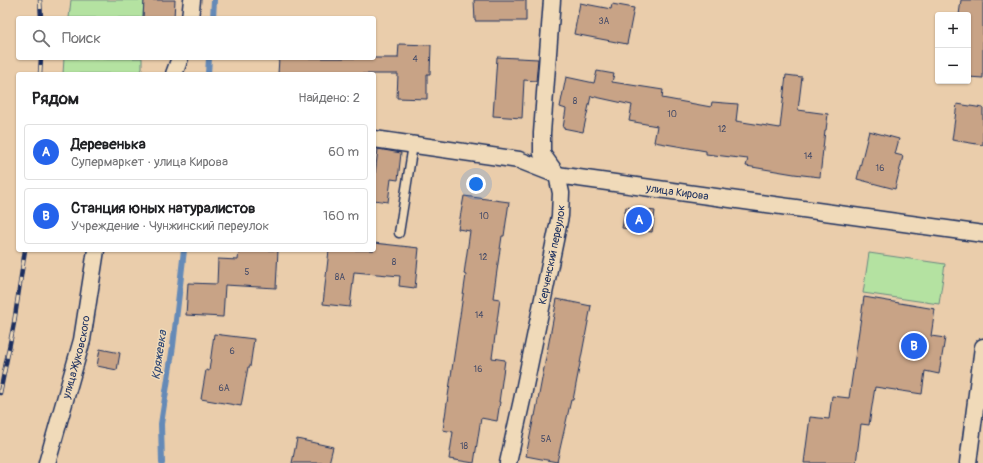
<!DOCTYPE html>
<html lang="ru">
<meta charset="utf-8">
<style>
:root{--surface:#fff;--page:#f6f6f6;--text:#202124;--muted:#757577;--line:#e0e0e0;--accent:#2563eb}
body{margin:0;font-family:Pangolin,sans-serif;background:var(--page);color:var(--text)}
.controls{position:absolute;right:12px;top:12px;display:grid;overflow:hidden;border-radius:4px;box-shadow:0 1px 3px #0004}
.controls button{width:36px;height:36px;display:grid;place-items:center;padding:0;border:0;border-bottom:1px solid var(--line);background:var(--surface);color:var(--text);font:20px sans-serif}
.you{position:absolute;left:476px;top:184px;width:14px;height:14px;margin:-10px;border:3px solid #fff;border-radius:50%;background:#1a73e8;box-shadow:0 0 0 6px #1a73e833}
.badge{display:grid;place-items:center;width:26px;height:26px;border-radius:50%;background:var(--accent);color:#fff;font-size:13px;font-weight:700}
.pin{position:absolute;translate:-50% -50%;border:2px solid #fff;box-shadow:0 1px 4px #0006}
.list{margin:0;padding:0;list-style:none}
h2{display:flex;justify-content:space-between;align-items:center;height:52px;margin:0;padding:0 16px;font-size:17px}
h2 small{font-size:13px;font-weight:400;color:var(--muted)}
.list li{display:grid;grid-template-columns:26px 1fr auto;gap:12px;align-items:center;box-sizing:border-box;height:56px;margin:0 8px 8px;padding:0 8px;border:1px solid var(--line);border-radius:4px}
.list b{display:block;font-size:15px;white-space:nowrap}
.list p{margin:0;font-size:13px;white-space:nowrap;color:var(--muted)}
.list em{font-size:13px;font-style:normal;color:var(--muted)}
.icon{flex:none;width:22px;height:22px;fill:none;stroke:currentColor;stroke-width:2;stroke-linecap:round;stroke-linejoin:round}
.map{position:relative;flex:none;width:983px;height:463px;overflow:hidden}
.search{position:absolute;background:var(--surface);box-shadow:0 1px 3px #0004;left:16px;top:16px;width:360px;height:44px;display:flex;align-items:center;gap:10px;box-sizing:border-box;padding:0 14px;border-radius:4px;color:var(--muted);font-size:15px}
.panel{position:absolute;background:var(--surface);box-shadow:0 1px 3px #0004;left:16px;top:72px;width:360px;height:180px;border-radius:4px}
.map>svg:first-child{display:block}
.green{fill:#b4e2a1;stroke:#688880}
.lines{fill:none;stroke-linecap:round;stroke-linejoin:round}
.stream{stroke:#658ab7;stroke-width:6}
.building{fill:#c8a386;stroke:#1b2f5e}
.service-casing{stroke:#1b2f5e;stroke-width:11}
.minor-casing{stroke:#1b2f5e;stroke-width:19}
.service{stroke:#f0dab9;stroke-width:8}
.minor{stroke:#f0dab9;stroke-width:16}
.rail-casing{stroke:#1b2f5e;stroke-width:4.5}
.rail{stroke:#f0dab9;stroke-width:3;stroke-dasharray:9;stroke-linecap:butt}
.labels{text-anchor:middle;stroke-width:3;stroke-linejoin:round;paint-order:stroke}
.number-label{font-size:9px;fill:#464c68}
.street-label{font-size:11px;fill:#1b2f5e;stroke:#f0dab9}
.water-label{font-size:12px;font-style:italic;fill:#2d4674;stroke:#f0dab9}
</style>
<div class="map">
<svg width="983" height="463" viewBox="0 0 983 463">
<rect width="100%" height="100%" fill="#eacdab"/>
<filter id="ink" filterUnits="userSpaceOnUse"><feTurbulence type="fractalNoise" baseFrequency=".025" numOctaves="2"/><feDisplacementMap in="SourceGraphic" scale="8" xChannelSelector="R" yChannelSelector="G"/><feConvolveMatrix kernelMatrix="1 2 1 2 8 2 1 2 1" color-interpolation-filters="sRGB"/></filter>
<g filter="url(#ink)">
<path class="green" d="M71,0h73l-1,18h-74z
M64,58h78v11l-3,5h-76z
M869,253l76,11 -6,40 -76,-11z"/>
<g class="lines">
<path class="stream" d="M213,18l1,-18
M208,74l1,-16
M162,463l-1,-39 12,-78 11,-96"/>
</g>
<path class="building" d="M144,0h31l-1,18h-31z
M474,0h52v21h-51z
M961,0h22v78l-15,-1v-62h-9z
M580,3l31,6 1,-5 22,4 -7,36 -53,-10z
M399,44l32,1 -1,29h-3v25l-30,-1 1,-24h-120l1,-16h119z
M497,57l41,2 -2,22 -12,-1 -2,38 -29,-2z
M597,71l17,3 -2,8 51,8 -1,8 49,9 1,-5 26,2 -2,17 44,7 6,-53 16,2 -4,33 30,4 -2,16h-1l-5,47 -26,-3 -48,-8 2,-7 -42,-5v-3l-52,-9 3,-16 -28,-5 3,-16 -41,-9 -8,36 -20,-4 3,-19 -6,-2 6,-30 28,6z
M957,104l26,4v37l-31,-5z
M869,131l30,8 -4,15 8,2 -8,33 -38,-10z
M378,149l23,4 -3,27 -7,-1 -3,23 -14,-2v-17z
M464,196l45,6 -5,34h-2l-9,62 7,1 -8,59 13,2 -6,42h1l-3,19 -16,-3 -7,45 -25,-4 4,-27 -10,-2 23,-155 -2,-1 6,-43 -12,-2z
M626,207l29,4 -3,21 -30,-4z
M374,243l45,5 -4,40 -16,-2 1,-10 -46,-4 -4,35 -27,-3 6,-54h45z
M239,250h39l-2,38 -51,-3 -2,32 -37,-2 2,-32 29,1 1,-25 20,1z
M864,297l71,12 -4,27 14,2 -6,36 -14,-3 -3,23 -47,-7 -6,38 -8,-1 -5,39h-52l6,-46 19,2 3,-23 17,2z
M557,299l34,7 -18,94h-2l-14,62 -31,-6 8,-40h1z
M214,334l40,5 -4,28h-2l-7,39 -40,-7 5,-29 3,1z
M100,349l20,4 -3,17 -20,-4z
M297,439l36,8 -4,16h-37z"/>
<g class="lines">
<g class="service-casing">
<path id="service" d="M399,233l14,-88"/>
</g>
<g class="minor-casing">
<g id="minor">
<path d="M190,18l2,-18"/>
<path d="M174,74l6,-16"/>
<path id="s1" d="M374,139l145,21 38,15 426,59"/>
<path id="s2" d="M47,463l35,-123 14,-90"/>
<path id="s3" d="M508,463l14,-63 38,-184 1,-23 -4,-18 -15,-21v-21l10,-133"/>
<path d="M968,463l15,-116"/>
</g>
</g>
<use href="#service" class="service"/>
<use href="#minor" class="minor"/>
<g class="rail-casing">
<path id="rail" d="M40,0l1,18
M40,74l1,-16
M0,393l14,-70 11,-73"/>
</g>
<use href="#rail" class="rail"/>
</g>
</g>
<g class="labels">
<g class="number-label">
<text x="604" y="24">3А</text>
<text x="415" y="62">4</text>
<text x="575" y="104">8</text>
<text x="672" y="117">10</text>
<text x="722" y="132">12</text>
<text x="808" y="159">14</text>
<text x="880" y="171">16</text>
<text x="484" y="219">10</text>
<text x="483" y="260">12</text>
<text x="394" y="265">8</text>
<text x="247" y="275">5</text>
<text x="340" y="280">8А</text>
<text x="479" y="318">14</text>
<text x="232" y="354">6</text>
<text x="478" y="372">16</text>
<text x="224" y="391">6А</text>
<text x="546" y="442">5А</text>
<text x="464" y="449">18</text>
</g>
<g class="street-label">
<text dy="4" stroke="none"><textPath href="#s1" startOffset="309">улица Кирова</textPath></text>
<text dy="4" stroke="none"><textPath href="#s3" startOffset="213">Керченский переулок</textPath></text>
<text dy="4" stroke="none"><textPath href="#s2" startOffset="110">улица Жуковского</textPath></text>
</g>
<g class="water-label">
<text transform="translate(159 355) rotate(-82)" y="4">Кряжевка</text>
</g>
</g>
</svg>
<div class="controls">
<button>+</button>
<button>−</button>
</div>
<div class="you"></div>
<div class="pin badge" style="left:639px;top:220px">A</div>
<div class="pin badge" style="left:914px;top:346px">B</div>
<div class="search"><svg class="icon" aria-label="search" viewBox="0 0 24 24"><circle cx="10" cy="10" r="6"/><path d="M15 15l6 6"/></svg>Поиск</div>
<section class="panel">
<h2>Рядом<small>Найдено: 2</small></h2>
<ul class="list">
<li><span class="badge">A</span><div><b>Деревенька</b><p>Супермаркет · улица Кирова</p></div><em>60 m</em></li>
<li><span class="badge">B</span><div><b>Станция юных натуралистов</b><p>Учреждение · Чунжинский переулок</p></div><em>160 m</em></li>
</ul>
</section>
</div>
